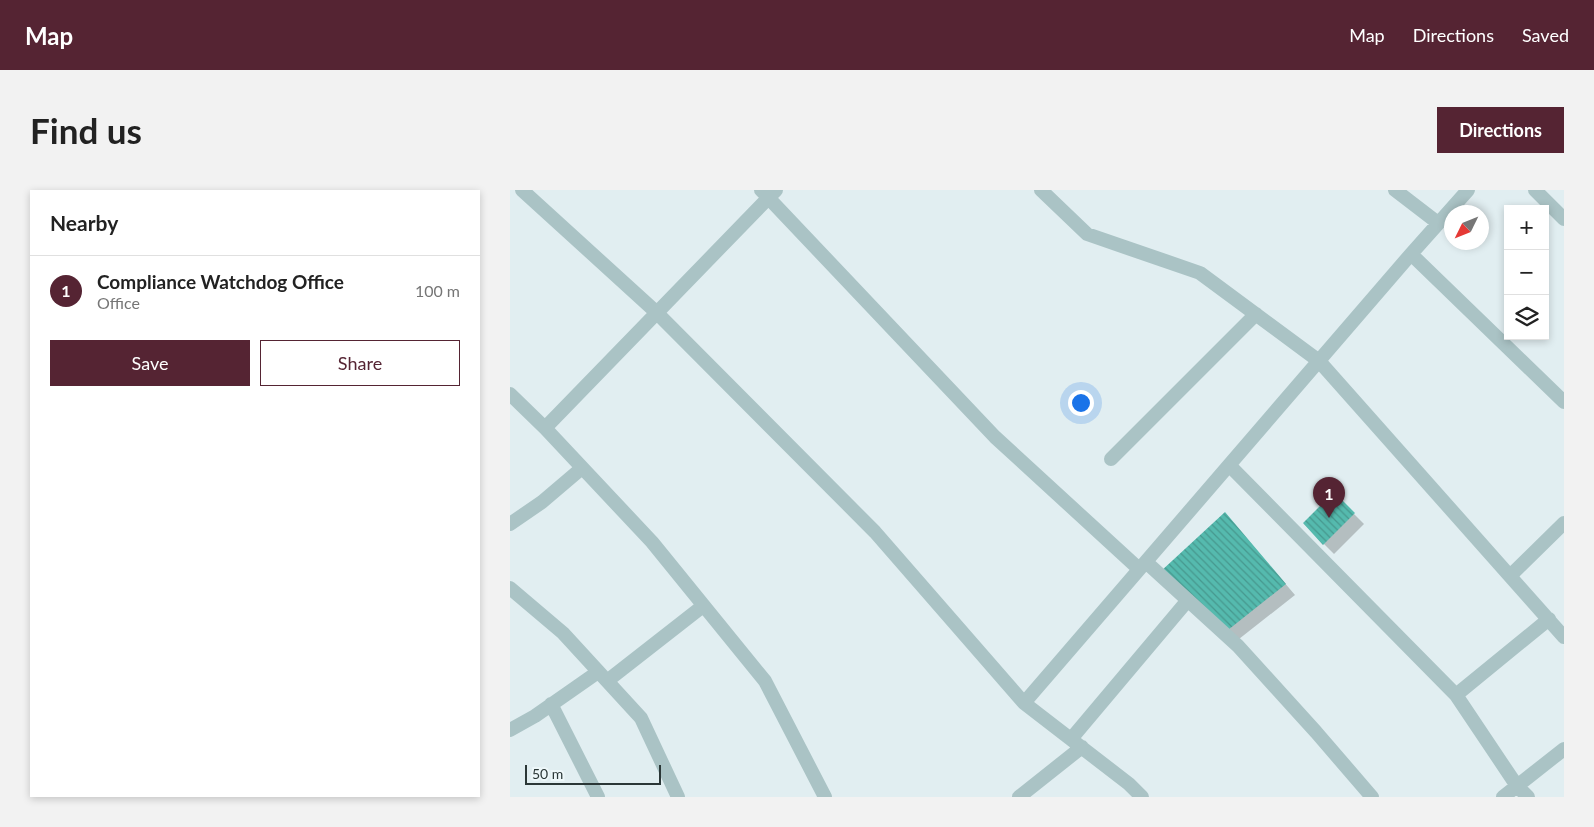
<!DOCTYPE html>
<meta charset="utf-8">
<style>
:root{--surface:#fff;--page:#f2f2f2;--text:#222;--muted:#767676;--line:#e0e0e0;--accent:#552433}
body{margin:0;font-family:Lato,sans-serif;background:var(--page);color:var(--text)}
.controls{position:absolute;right:15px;top:15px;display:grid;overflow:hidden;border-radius:0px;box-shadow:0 2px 8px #0003}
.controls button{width:45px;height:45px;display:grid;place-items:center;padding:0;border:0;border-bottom:1px solid var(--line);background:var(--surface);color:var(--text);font:25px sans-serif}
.compass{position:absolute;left:934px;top:15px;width:45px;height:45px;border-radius:50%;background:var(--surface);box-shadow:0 2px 8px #0003;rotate:227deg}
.scale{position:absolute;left:15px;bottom:12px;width:136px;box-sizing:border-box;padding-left:5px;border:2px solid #2b3737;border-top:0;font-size:14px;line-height:18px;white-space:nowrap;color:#2b3737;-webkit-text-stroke:4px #edf7f9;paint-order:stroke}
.you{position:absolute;left:570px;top:212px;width:18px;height:18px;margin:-12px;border:4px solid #fff;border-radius:50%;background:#1a73e8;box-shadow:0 0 0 8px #1a73e833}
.badge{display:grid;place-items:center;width:32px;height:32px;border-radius:50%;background:var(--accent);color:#fff;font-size:16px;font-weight:700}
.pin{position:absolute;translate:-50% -41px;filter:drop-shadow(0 1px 2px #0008)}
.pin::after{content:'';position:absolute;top:26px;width:18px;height:15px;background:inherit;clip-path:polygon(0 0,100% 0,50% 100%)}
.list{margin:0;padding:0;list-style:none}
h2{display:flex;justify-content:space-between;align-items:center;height:65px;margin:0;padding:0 20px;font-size:21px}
h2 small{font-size:16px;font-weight:400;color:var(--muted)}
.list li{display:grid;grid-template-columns:32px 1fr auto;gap:15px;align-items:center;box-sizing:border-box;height:70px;padding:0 20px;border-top:1px solid var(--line)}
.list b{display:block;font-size:19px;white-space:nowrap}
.list p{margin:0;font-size:16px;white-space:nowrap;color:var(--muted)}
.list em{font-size:16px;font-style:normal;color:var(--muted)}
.actions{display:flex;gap:10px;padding:15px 20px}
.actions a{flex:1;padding:11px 0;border:1px solid var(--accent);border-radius:0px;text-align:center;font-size:18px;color:var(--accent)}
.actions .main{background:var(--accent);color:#fff}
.icon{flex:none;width:28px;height:28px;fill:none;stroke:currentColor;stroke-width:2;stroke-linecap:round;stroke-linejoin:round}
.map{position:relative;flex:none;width:1054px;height:607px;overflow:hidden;border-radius:0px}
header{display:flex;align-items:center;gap:30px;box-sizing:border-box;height:70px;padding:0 25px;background:var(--accent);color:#fff}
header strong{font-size:24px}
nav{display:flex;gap:28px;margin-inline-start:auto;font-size:18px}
.intro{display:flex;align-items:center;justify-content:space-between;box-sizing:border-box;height:120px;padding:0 30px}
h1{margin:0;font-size:35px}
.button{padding:12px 22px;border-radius:0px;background:var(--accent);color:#fff;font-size:18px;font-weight:700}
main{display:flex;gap:30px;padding:0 30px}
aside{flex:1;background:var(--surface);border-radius:0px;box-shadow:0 2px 8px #0003}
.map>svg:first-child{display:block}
.shadow{fill:#0003}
.building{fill:url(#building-back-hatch)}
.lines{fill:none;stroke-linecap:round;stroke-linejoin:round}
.minor{stroke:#aac3c5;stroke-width:14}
</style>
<header>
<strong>Map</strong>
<nav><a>Map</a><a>Directions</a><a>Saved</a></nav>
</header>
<div class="intro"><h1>Find us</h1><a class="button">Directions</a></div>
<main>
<aside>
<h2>Nearby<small></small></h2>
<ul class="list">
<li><span class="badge">1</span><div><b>Compliance Watchdog Office</b><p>Office</p></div><em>100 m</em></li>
</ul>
<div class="actions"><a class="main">Save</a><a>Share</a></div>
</aside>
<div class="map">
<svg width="1054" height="607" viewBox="0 0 1054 607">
<defs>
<pattern id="building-back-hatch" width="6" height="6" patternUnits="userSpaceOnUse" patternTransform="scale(1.25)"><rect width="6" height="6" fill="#55baae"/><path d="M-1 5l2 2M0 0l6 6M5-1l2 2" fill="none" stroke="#47988e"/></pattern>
</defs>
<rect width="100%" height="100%" fill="#e1eef1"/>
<path class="shadow" d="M824,304l30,30 -30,30 -30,-30z
M715,323l70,82 -56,44 -68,-57z"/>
<path class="building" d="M824,302l21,21 -32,32 -20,-22z
M715,322l61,72 -58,46 -68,-58z"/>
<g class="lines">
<path class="minor" d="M12,0l134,122 219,220 149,171 105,81 13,13
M251,0l234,247 144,132
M531,0l46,44 113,39 119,88 245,276
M885,0l43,33
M1025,0l29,29
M901,64l153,148
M0,204l35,34 107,114 113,139 60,116
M35,238l231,-238
M601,269l145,-145
M719,275l227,230 61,91 11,11
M0,334l32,-22 40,-34
M636,372l92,84 78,86 56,65
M1000,386l54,-53
M0,398l53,45 78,85 37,79
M97,491l96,-75
M946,505l93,-76
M514,513l387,-449 57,-64
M41,514l47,93
M0,540l25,-14 63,-44
M561,549l117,-139
M509,607l63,-50
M993,607l61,-48"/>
</g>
</svg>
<div class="controls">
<button>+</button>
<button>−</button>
<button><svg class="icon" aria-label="layers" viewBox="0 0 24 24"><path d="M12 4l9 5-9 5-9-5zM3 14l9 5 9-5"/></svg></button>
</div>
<svg class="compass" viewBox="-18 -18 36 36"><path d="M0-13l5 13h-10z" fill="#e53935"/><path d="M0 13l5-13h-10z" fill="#767676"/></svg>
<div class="scale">50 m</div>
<div class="you"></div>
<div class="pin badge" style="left:819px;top:328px">1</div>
</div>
</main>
